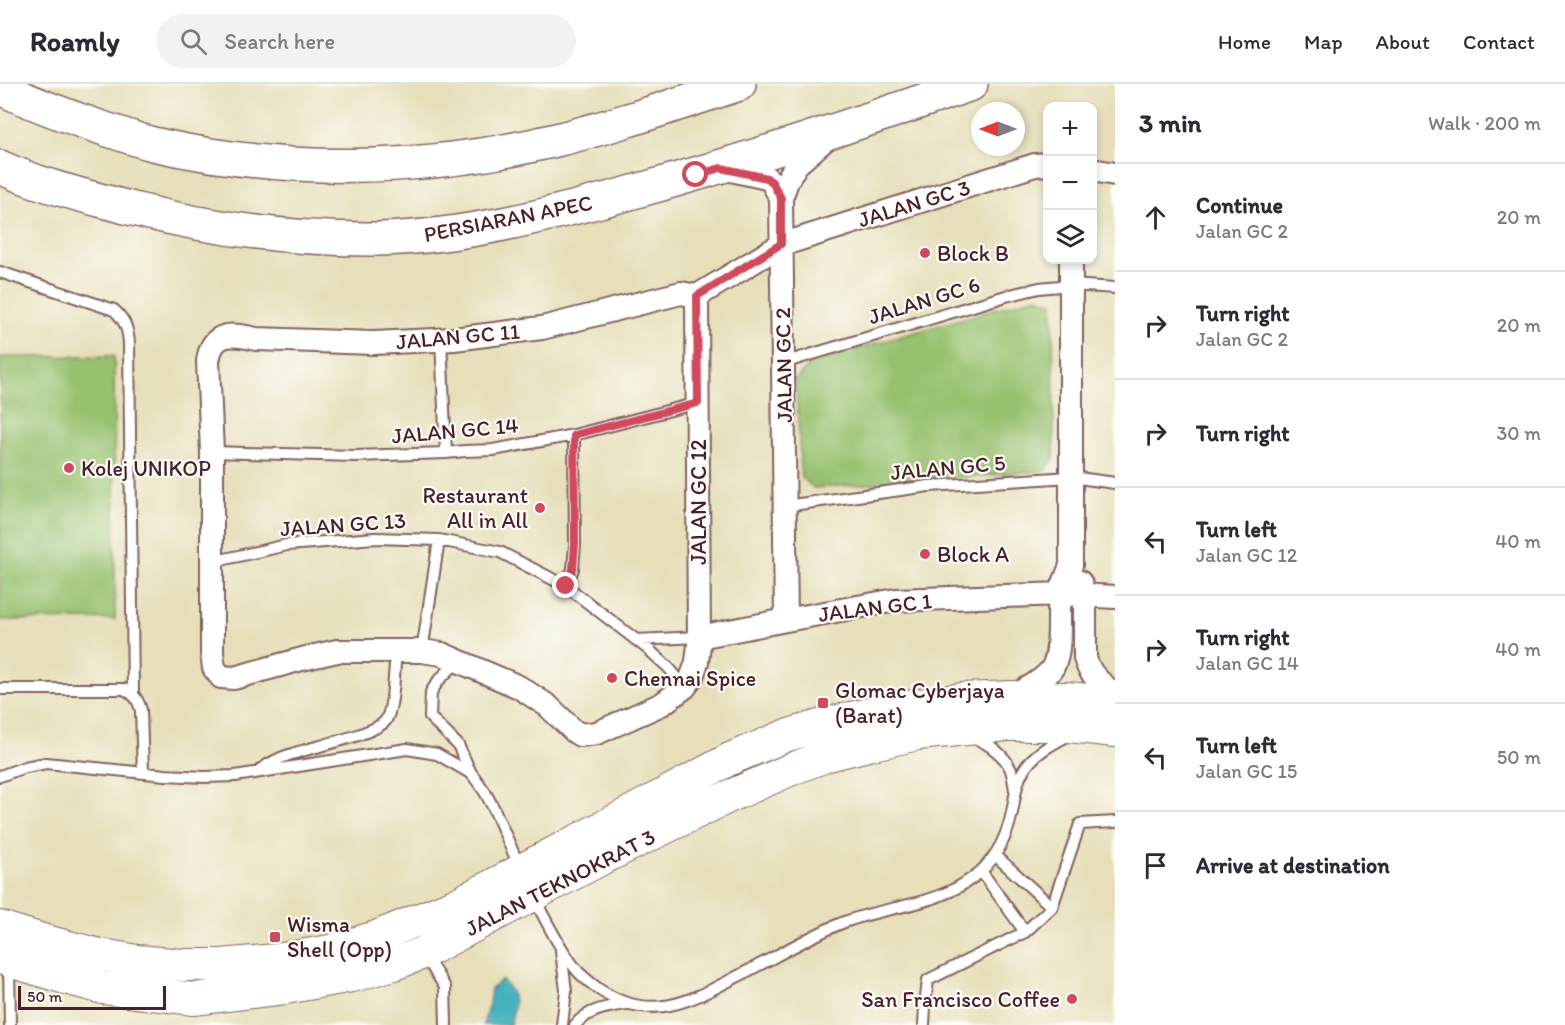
<!DOCTYPE html>
<meta charset="utf-8">
<style>
:root{--surface:#fff;--page:#f2f2f3;--text:#2b2b33;--muted:#7c7c81;--line:#e1e1e2}
body{margin:0;font-family:Itim,sans-serif;background:var(--page);color:var(--text)}
.controls{position:absolute;right:18px;top:18px;display:grid;overflow:hidden;border-radius:12px;box-shadow:0 3px 9px #0003}
.controls button{width:54px;height:54px;display:grid;place-items:center;padding:0;border:0;border-bottom:2px solid var(--line);background:var(--surface);color:var(--text);font:30px sans-serif}
.compass{position:absolute;left:971px;top:18px;width:54px;height:54px;border-radius:50%;background:var(--surface);box-shadow:0 3px 9px #0003;rotate:270deg}
.scale{position:absolute;left:18px;bottom:15px;width:148px;box-sizing:border-box;padding-left:6px;border:3px solid #4a1f2b;border-top:0;font-size:16px;line-height:21px;white-space:nowrap;color:#4a1f2b;-webkit-text-stroke:4px #fdfcf7;paint-order:stroke}
.stop{position:absolute;width:18px;height:18px;margin:-14px;border:4px solid #d1495b;border-radius:50%;background:#fff}
.stop.end{background:#d1495b;border-color:#fff;box-shadow:0 2px 6px #0008}
.list{margin:0;padding:0;list-style:none}
h2{display:flex;justify-content:space-between;align-items:center;height:78px;margin:0;padding:0 24px;font-size:26px}
h2 small{font-size:20px;font-weight:400;color:var(--muted)}
.list li{display:grid;grid-template-columns:39px 1fr auto;gap:18px;align-items:center;box-sizing:border-box;height:108px;padding:0 24px;border-top:2px solid var(--line)}
.list b{display:block;font-size:22px;white-space:nowrap}
.list p{margin:0;font-size:20px;white-space:nowrap;color:var(--muted)}
.list em{font-size:20px;font-style:normal;color:var(--muted)}
.icon{flex:none;width:33px;height:33px;fill:none;stroke:currentColor;stroke-width:2;stroke-linecap:round;stroke-linejoin:round}
.map{position:relative;flex:none;width:1115px;height:941px;overflow:hidden}
header{display:flex;align-items:center;gap:36px;box-sizing:border-box;height:84px;padding:0 30px;background:var(--surface);border-bottom:2px solid var(--line)}
header strong{font-size:28px}
nav{display:flex;gap:33px;margin-inline-start:auto;font-size:21px}
.search{width:420px;height:54px;background:var(--page);display:flex;align-items:center;gap:15px;box-sizing:border-box;padding:0 21px;border-radius:33px;color:var(--muted);font-size:22px}
main{display:flex}
aside{flex:1;background:var(--surface)}
.map>svg:first-child{display:block}
.green{fill:#97c16e;stroke:#70704c;stroke-width:1.5}
.water{fill:#44b3be;stroke:#476974;stroke-width:1.5}
.lines{fill:none;stroke-linecap:round;stroke-linejoin:round}
.lane-casing{stroke:#81625d;stroke-width:14}
.street-casing{stroke:#81625d;stroke-width:26}
.secondary-casing{stroke:#81625d;stroke-width:34}
.primary-casing{stroke:#81625d;stroke-width:36}
.lane{stroke:#fff;stroke-width:10}
.street{stroke:#fff;stroke-width:22}
.secondary{stroke:#fff;stroke-width:32}
.primary{stroke:#fff;stroke-width:33}
.route{stroke:#d1495b;stroke-width:8}
.poi-dot{fill:#d1495b;stroke:#fdfcf7;stroke-width:2}
.labels{text-anchor:middle;stroke-width:4.5;stroke-linejoin:round;paint-order:stroke}
.street-label{font-size:22px;fill:#4a1f2b;stroke:#fdfcf7}
.poi-label{font-size:22px;fill:#4a1f2b;stroke:#fdfcf7;text-anchor:start}
</style>
<header>
<strong>Roamly</strong>
<div class="search"><svg class="icon" aria-label="search" viewBox="0 0 24 24"><circle cx="10" cy="10" r="6"/><path d="M15 15l6 6"/></svg>Search here</div>
<nav><a>Home</a><a>Map</a><a>About</a><a>Contact</a></nav>
</header>
<main>
<div class="map">
<svg width="1115" height="941" viewBox="0 0 1115 941">
<rect width="100%" height="100%" fill="#fdfcf7"/>
<filter id="ink" filterUnits="userSpaceOnUse"><feTurbulence type="fractalNoise" baseFrequency=".0167" numOctaves="2"/><feDisplacementMap in="SourceGraphic" scale="12" xChannelSelector="R" yChannelSelector="G"/><feConvolveMatrix kernelMatrix="1 2 1 2 8 2 1 2 1" color-interpolation-filters="sRGB"/></filter>
<filter id="wash" filterUnits="userSpaceOnUse"><feTurbulence type="fractalNoise" baseFrequency=".008" numOctaves="4" result="noise"/><feDisplacementMap in="SourceGraphic" scale="24" xChannelSelector="R" yChannelSelector="G"/><feGaussianBlur stdDeviation="1.35" result="paint"/><feColorMatrix in="noise" values="0 0 0 0 0 0 0 0 0 0 0 0 0 0 0 0 0 1.4 0 .05"/><feComposite in="paint" operator="in"/></filter>
<g filter="url(#wash)">
<rect width="100%" height="100%" fill="#e6dfba"/>
<path class="green" d="M1036,213l17,5 1,157 -10,12 -230,17 -13,-11 -5,-98 17,-17z
M114,272l1,263 -115,1v-263z"/>
<path class="water" d="M502,896c16,16 13,25 8,45h-27l6,-21 2,-15z"/>
</g>
<g filter="url(#ink)">
<g class="lines">
<g class="lane-casing">
<path id="lane" d="M0,188l114,38c11,10 14,19 15,33l4,350
M441,255l5,114
M783,279l223,-67 33,-8 32,-3 44,3
M212,368l143,4 91,-3 19,-2 28,-1 81,-15 124,-32
M785,422l144,-20 142,-9 44,6
M212,478l75,-17 88,-7 64,2 61,12 66,34 82,63 20,18 17,20
M566,502l7,-17 2,-24 -1,-110
M636,556l63,-3
M422,567l17,-111
M459,576l-20,20 -8,12 -1,25 28,28 13,28
M0,605h124c10,5 14,10 17,21l2,63
M974,654c14,5 31,17 37,32 2,6 3,14 4,20
M261,685c8,-5 16,-10 25,-13 20,-8 90,-21 100,-36 8,-13 8,-51 10,-69
M0,692l25,-9 21,-4 119,12 40,2 30,-1 172,-27 30,5 35,20 13,18 9,17 26,59
M995,771l57,52
M981,787l44,61
M534,814c13,24 25,50 42,71 6,8 16,15 24,21 53,35 94,9 144,-17 31,-16 61,-34 93,-48 49,-21 100,-16 143,-53 17,-15 28,-38 32,-60 3,-13 3,-27 10,-39 10,-19 30,-29 49,-39
M561,867l5,40 -4,34
M425,872l20,31 1,38
M9,880l1,61
M575,941c14,-16 32,-18 52,-21
M924,941l1,-19 3,-26 97,-48 27,-25 28,-83 35,-2"/>
</g>
<g class="street-casing">
<path id="street" d="M722,84l45,10 5,4 9,16
M1092,86l23,4
M681,209l16,3 2,348 -2,18 -6,17 -6,8 -23,17 -65,29 -17,2 -6,-4 -26,-25 -29,-19 -77,-33 -20,-3h-85l-35,8 -68,19 -13,-1 -7,-9 -2,-15v-201l-4,-91c4,-30 24,-28 48,-22l118,4 80,-4 88,-11z
M697,212l84,-51 254,-80 13,-1
M1080,498l5,13v62c3,17 17,27 30,38
M786,536l-5,-422 7,-19 8,-14 31,-27
M699,553l87,-17 110,-20 165,-6 54,3
M1013,613c12,-8 29,-15 38,-27 12,-15 6,-54 9,-74 2,-11 8,-21 11,-31v-305"/>
</g>
<g class="secondary-casing">
<path id="secondary" d="M0,843l49,15 47,12 41,7 47,4h37l55,-5 54,-9 46,-14 81,-33 163,-86 110,-59 55,-23 44,-13 43,-10 46,-8 44,-6 51,-2 53,1 49,4
M0,874l62,19 41,11 91,11 91,-11 67,-12 42,-12 29,-11 180,-95 125,-61 64,-28 36,-14 44,-11 46,-10 89,-9h53l55,6"/>
</g>
<g class="primary-casing">
<path id="primary" d="M0,4c34,16 69,29 105,41 16,5 32,11 48,15 131,30 269,28 399,-3 63,-15 125,-37 187,-57
M0,83c41,19 86,29 129,41 82,21 166,32 250,31 83,-2 166,-23 247,-45 116,-32 231,-70 345,-110"/>
</g>
<use href="#lane" class="lane"/>
<use href="#street" class="street"/>
<use href="#secondary" class="secondary"/>
<use href="#primary" class="primary"/>
</g>
</g>
<g class="lines" filter="url(#ink)">
<path class="route" d="M566,502l7,-17 2,-25 -1,-109 124,-32 -1,-107 84,-52v-46l-9,-16 -5,-4 -46,-10 -25,7"/>
</g>
<g class="poi-dot">
<circle cx="925" cy="169" r="6"/>
<circle cx="69" cy="384" r="6"/>
<circle cx="540" cy="424" r="6"/>
<circle cx="925" cy="470" r="6"/>
<circle cx="612" cy="594" r="6"/>
<rect x="817" y="613" width="12" height="12" rx="3"/>
<rect x="269" y="847" width="12" height="12" rx="3"/>
<circle cx="1072" cy="915" r="6"/>
</g>
<g class="labels">
<g class="street-label">
<text transform="translate(914 119) rotate(-17)" y="8">JALAN GC 3</text>
<text transform="translate(508 134) rotate(-11)" y="8">PERSIARAN APEC</text>
<text transform="translate(924 216) rotate(-17)" y="8">JALAN GC 6</text>
<text transform="translate(458 252) rotate(-5)" y="8">JALAN GC 11</text>
<text transform="translate(783 281) rotate(-91)" y="8">JALAN GC 2</text>
<text transform="translate(455 346) rotate(-5)" y="8">JALAN GC 14</text>
<text transform="translate(948 383) rotate(-5)" y="8">JALAN GC 5</text>
<text transform="translate(698 418) rotate(-90)" y="8">JALAN GC 12</text>
<text transform="translate(343 440) rotate(-4)" y="8">JALAN GC 13</text>
<text transform="translate(875 523) rotate(-7)" y="8">JALAN GC 1</text>
<text transform="translate(560 798) rotate(-27)" y="8">JALAN TEKNOKRAT 3</text>
</g>
<g class="poi-label">
<text x="937" y="177">Block B</text>
<text x="81" y="392">Kolej UNIKOP</text>
<text x="528" y="419" text-anchor="end">Restaurant<tspan x="528" dy="25">All in All</tspan></text>
<text x="937" y="478">Block A</text>
<text x="624" y="602">Chennai Spice</text>
<text x="835" y="614">Glomac Cyberjaya<tspan x="835" dy="25">(Barat)</tspan></text>
<text x="287" y="848">Wisma<tspan x="287" dy="25">Shell (Opp)</tspan></text>
<text x="1060" y="923" text-anchor="end">San Francisco Coffee</text>
</g>
</g>
</svg>
<div class="controls">
<button>+</button>
<button>−</button>
<button><svg class="icon" aria-label="layers" viewBox="0 0 24 24"><path d="M12 4l9 5-9 5-9-5zM3 14l9 5 9-5"/></svg></button>
</div>
<svg class="compass" viewBox="-18 -18 36 36"><path d="M0-13l5 13h-10z" fill="#e53935"/><path d="M0 13l5-13h-10z" fill="#7c7c81"/></svg>
<div class="scale">50 m</div>
<div class="stop" style="left:696px;top:91px"></div>
<div class="stop end" style="left:566px;top:502px"></div>
</div>
<aside>
<h2>3 min<small>Walk · 200 m</small></h2>
<ul class="list">
<li><svg class="icon" aria-label="ahead" viewBox="0 0 24 24"><path d="M12 20V5M6 11l6-6 6 6"/></svg><div><b>Continue</b><p>Jalan GC 2</p></div><em>20 m</em></li>
<li><svg class="icon" aria-label="right" viewBox="0 0 24 24"><path d="M7 20v-9h11M14 6l5 5-5 5"/></svg><div><b>Turn right</b><p>Jalan GC 2</p></div><em>20 m</em></li>
<li><svg class="icon" aria-label="right" viewBox="0 0 24 24"><path d="M7 20v-9h11M14 6l5 5-5 5"/></svg><div><b>Turn right</b></div><em>30 m</em></li>
<li><svg class="icon" aria-label="left" viewBox="0 0 24 24"><path d="M17 20v-9H6M10 6l-5 5 5 5"/></svg><div><b>Turn left</b><p>Jalan GC 12</p></div><em>40 m</em></li>
<li><svg class="icon" aria-label="right" viewBox="0 0 24 24"><path d="M7 20v-9h11M14 6l5 5-5 5"/></svg><div><b>Turn right</b><p>Jalan GC 14</p></div><em>40 m</em></li>
<li><svg class="icon" aria-label="left" viewBox="0 0 24 24"><path d="M17 20v-9H6M10 6l-5 5 5 5"/></svg><div><b>Turn left</b><p>Jalan GC 15</p></div><em>50 m</em></li>
<li><svg class="icon" aria-label="arrive" viewBox="0 0 24 24"><path d="M6 21V4h12l-3 4 3 4H6"/></svg><div><b>Arrive at destination</b></div></li>
</ul>
</aside>
</main>
